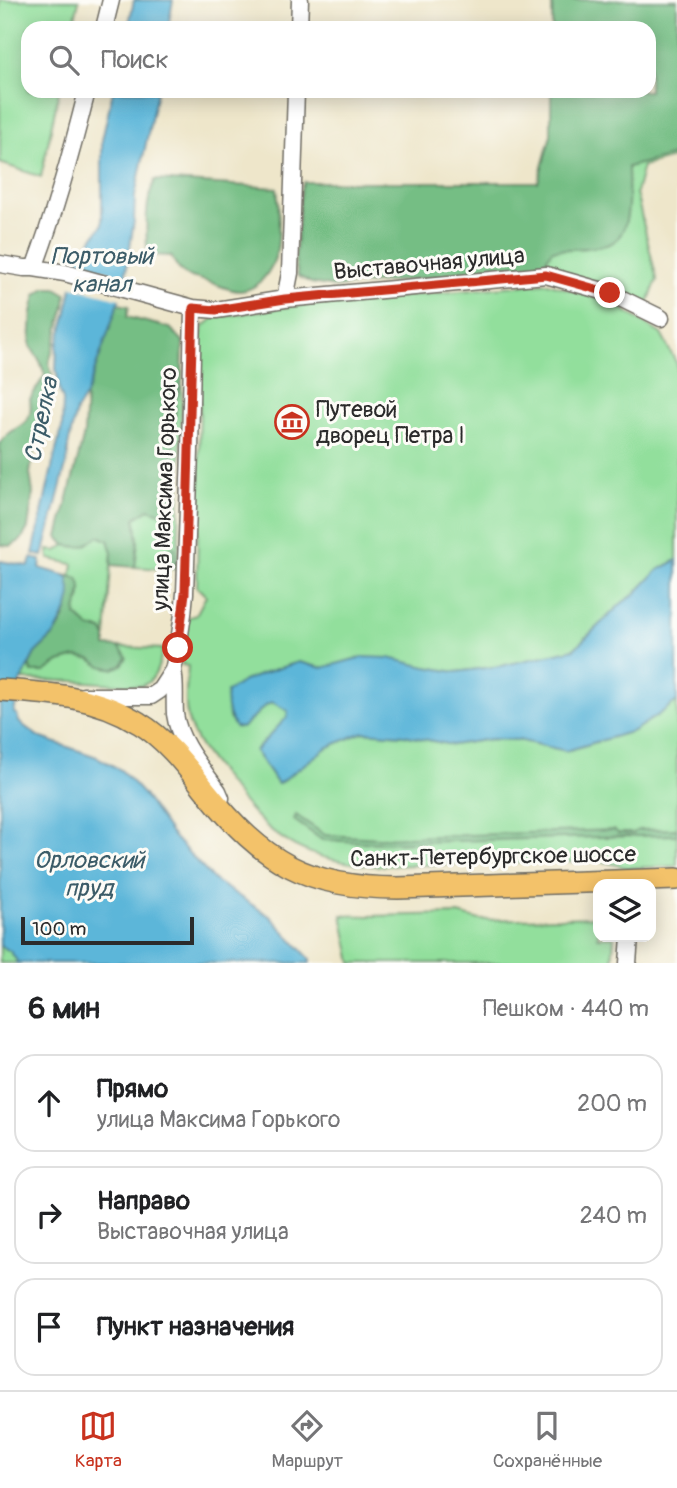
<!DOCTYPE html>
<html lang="ru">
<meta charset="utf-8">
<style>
:root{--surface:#fff;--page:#f2f2f2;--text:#202124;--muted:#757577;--line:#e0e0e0;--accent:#c8321e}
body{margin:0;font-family:Pangolin,sans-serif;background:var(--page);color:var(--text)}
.controls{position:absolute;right:21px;bottom:21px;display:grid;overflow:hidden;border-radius:14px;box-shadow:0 4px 18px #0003}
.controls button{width:63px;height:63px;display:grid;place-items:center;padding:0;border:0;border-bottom:2px solid var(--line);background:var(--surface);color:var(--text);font:35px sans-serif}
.scale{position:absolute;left:21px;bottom:18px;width:173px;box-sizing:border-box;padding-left:7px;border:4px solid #2b2b2b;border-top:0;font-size:19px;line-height:24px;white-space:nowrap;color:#2b2b2b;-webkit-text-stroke:5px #fdfcf7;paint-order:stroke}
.stop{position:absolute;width:21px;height:21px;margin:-16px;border:5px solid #c8321e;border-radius:50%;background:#fff}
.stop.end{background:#c8321e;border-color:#fff;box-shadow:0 2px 7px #0008}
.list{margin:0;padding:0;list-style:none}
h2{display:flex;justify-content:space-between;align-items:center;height:91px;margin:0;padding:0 28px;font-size:30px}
h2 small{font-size:23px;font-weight:400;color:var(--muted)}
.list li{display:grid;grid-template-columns:46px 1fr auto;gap:21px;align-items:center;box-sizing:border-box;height:98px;margin:0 14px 14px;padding:0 14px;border:2px solid var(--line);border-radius:21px}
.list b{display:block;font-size:26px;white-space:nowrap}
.list p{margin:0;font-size:23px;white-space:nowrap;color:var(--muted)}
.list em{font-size:23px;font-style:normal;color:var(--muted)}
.icon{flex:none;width:38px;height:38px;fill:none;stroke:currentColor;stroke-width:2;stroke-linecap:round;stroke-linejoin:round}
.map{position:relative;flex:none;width:677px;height:963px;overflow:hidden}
.search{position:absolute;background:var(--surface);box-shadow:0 4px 18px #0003;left:21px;right:21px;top:21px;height:77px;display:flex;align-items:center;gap:18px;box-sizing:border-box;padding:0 24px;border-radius:21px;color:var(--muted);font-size:26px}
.sheet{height:427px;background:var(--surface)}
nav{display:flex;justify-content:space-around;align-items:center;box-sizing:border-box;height:98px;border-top:2px solid var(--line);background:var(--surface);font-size:19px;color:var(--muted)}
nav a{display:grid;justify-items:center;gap:4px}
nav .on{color:var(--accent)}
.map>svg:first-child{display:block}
.green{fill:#92df9c;stroke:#5e8564;stroke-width:2}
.forest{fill:#75be84;stroke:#507458;stroke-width:2}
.water{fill:#5cb6d9;stroke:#447082;stroke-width:2}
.pier{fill:#eee6ca}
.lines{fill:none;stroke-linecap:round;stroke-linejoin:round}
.minor-casing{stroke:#6f6c63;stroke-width:19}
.major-casing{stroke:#6f6c63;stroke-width:24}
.minor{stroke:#fff;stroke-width:16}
.major{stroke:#f3c26a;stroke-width:21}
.route{stroke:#c8321e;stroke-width:9}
.labels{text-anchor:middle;stroke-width:6;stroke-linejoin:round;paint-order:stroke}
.street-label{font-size:23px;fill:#2b2b2b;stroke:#fdfcf7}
.poi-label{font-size:23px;fill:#2b2b2b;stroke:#fdfcf7;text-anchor:start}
.water-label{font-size:24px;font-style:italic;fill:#3c5c68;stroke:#fdfcf7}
</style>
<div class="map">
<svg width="677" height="963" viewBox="0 0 677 963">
<rect width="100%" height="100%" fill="#fdfcf7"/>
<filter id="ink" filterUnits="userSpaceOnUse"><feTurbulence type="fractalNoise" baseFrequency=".0143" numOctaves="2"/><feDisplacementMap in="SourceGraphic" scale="14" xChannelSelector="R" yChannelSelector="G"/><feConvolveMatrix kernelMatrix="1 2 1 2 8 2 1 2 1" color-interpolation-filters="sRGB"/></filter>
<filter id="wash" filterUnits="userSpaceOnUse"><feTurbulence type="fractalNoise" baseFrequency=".00686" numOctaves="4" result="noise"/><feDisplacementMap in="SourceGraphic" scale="28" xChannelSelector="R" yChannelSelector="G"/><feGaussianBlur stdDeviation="1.57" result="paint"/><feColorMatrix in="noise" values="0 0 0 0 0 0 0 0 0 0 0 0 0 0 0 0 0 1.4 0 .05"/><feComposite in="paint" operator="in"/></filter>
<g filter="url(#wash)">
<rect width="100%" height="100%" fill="#eee6ca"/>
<path class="green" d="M0,0h79l-6,28h-45v63h31l-18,86 -41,-14z
M552,0h125v157l-34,9 -7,27 21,87 -10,25 -35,-18 -70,-20 -4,-85 13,-47v-44h98v-63h-97z
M548,283l65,20 48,31 16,30v196l-19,10 -23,24 -13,9 -48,46 -73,17 -45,6 -94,-15 -40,11 -23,-6 -29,9 -26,10 -15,37 7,9 6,1 24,-23 6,-3 17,9 -1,6 -33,34 23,33 48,-36 37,-16 41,3 48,10 39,-6 27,1 48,11 67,-20 25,-16 19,-14v165l-49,2 -27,-7 -226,5c-79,-7 -108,-30 -154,-92 -14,-18 -30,-36 -34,-60 -3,-15 0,-32 1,-48l-6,-1 5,-47 9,-3 10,-19 -9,-9 4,-251 3,-10 10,-8 71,-11z
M182,381l-4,189 -3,-1v-21l-11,8 -2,13 -27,-2 3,-26 -3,-23 14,-9 24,-33 3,-76z
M97,535l11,5 4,12 -6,85 -4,-7 -12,-2 -14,-13v-8l5,-10 -3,-19 -7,-1 2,-13 -24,-5 -1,-9 9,1 8,-6c17,3 20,3 32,-10z
M119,647l44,2c-4,15 -6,32 -22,37l-67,-5 -52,-1 7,-15 3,7h12l15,-10 17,-5 14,2 11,7 25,-9z
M459,914l21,6 118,-3v20h16l-2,26h-260l-10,-48 26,1z
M0,946l10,5 7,10 -1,2h-16z"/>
<path class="forest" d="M553,0h124v154l-49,13c0,22 6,72 -22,78 -17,5 -36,3 -54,5l-10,17 -207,20 -24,-4 -13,-7 -3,-16 6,-71 3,-7h234l13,-47v-44h98v-63h-97z
M155,180l122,8c2,15 3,52 -1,66 -4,16 -17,36 -36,37 -10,0 -21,-6 -31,-9 -23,-7 -26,-3 -38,-26l-22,-1 -2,-6c-1,-24 -2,-48 8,-69z
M45,288h11l10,6 -1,12 -16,57 3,11 -1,15 -9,16 -12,68 3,20 -5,35 -7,12 -10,6 -10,-1h-1v-101c11,-21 35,-13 30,-45l15,-24 -5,-14 -10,-15 2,-34 4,-17z
M118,304l11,2 -2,11 43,11 13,13 -1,40 -6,19 -6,103 -7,11 -14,-5 -14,9 3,23 -3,26 -24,-2 1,-13 -4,-12 -10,-4c-13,11 -16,13 -33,9l-7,-8 26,-103 2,-39z
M172,546l3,2v21h-13c1,-10 1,-18 10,-23z
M64,575l14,3c8,14 -2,23 -2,37l14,13 12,2 4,7v9l13,1 8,10 -5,8 -8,4 -13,-3 -11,-7 -14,-2 -17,5 -15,10h-12l-3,-7 6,-12 20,-19 8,-13 5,-13v-30z
M296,815l29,20 55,3 234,-8 4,3h15l5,-3 39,-1v6l-297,8 -58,-3 -28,-20z"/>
<path class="water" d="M134,0h39l-5,28h-40z
M113,91h44l-22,105 -1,25 -8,52 -8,31 -32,91 -10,16 -8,35v11l-25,99 -10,-2 22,-100 7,-26 1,-28 -3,-8 -4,-23 1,-23 9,-30 12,-57 24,-34v-85z
M31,558l10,2 -1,8 24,7 4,3 3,17 -3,13 -13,26 -20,19 -15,29 -6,31 3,1 2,8 20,15 58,20 24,13 22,24 29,41 42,45 57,37 39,42v4h-294l1,-2 -7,-10 -10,-5v-385l29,5z
M677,560v141l-19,14 -25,16 -67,20 -48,-11 -27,-1 -39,6 -48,-10 -41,-3 -37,16 -48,36 -23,-33 32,-34 1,-6 -16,-9 -6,3 -24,23 -7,-1c-8,-11 -10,-22 -8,-35l17,-11 26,-10 29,-9 23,6 40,-11 27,1 37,9 30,5 45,-6 73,-17 48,-46 13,-9 23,-24z"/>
<path class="pier" d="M74,262l55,15 -6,23 -54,-14z"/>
</g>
<g filter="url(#ink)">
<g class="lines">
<g class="minor-casing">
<path id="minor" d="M104,28l7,-28
M299,28l1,-28
M0,264l24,4h10l31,5 128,35 23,2 69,-11 261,-24 64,18 51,25
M34,268c22,-58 38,-117 53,-177
M285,299l5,-26 6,-182
M173,670c3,15 1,29 2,44 4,29 27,54 43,77l3,7
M83,696h68l9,-6 13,-20 5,-22 5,-34 2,-21 5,-142 3,-143
M628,963l2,-26"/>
</g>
<g class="major-casing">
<path id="major" d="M0,690c49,3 96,6 139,33 27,16 48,44 67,68 57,71 101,97 192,97l279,-9"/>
</g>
<use href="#minor" class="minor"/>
<use href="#major" class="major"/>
</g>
</g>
<g class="lines" filter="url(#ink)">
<path class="route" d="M178,648l7,-55 8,-285 23,2 69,-11 261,-24 64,18"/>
</g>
<defs>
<g id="museum-ring" transform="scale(1.75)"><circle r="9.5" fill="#fdfcf7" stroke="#c8321e" stroke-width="1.5"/><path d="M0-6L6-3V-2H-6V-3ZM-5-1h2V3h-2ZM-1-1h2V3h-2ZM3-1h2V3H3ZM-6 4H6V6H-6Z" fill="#c8321e"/></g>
</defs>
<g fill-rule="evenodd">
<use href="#museum-ring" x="292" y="422"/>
</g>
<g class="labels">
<g class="street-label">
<text transform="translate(429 263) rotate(-5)" y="8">Выставочная улица</text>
<text transform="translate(164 489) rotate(-88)" y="8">улица Максима Горького</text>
<text transform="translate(493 856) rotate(-1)" y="8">Санкт-Петербургское шоссе</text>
</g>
<g class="poi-label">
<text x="316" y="417">Путевой<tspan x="316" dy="26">дворец Петра I</tspan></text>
</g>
<g class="water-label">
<text x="102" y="264">Портовый<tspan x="102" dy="28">канал</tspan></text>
<text transform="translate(41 420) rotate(-78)" y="8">Стрелка</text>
<text x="89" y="868">Орловский<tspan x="89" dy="28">пруд</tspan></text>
</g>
</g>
</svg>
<div class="controls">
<button><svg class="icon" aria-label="layers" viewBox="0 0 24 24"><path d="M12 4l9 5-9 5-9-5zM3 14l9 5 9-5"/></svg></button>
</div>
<div class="scale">100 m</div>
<div class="stop" style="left:178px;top:648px"></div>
<div class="stop end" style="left:610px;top:293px"></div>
<div class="search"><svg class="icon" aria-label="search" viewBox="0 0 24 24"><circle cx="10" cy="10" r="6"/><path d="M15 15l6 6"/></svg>Поиск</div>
</div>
<section class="sheet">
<h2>6 мин<small>Пешком · 440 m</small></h2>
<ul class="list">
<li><svg class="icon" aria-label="ahead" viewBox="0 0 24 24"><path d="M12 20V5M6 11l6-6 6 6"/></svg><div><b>Прямо</b><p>улица Максима Горького</p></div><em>200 m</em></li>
<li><svg class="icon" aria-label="right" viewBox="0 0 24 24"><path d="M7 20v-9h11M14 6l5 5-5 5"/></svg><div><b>Направо</b><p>Выставочная улица</p></div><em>240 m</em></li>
<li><svg class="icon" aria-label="arrive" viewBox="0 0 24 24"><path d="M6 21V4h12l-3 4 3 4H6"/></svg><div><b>Пункт назначения</b></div></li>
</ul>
</section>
<nav>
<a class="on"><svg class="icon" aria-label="map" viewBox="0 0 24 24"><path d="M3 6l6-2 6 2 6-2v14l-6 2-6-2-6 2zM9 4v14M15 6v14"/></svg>Карта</a>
<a><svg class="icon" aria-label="directions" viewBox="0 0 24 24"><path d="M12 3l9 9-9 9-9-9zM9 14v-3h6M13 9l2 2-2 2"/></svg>Маршрут</a>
<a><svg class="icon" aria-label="saved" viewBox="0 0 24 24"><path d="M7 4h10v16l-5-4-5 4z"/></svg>Сохранённые</a>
</nav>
